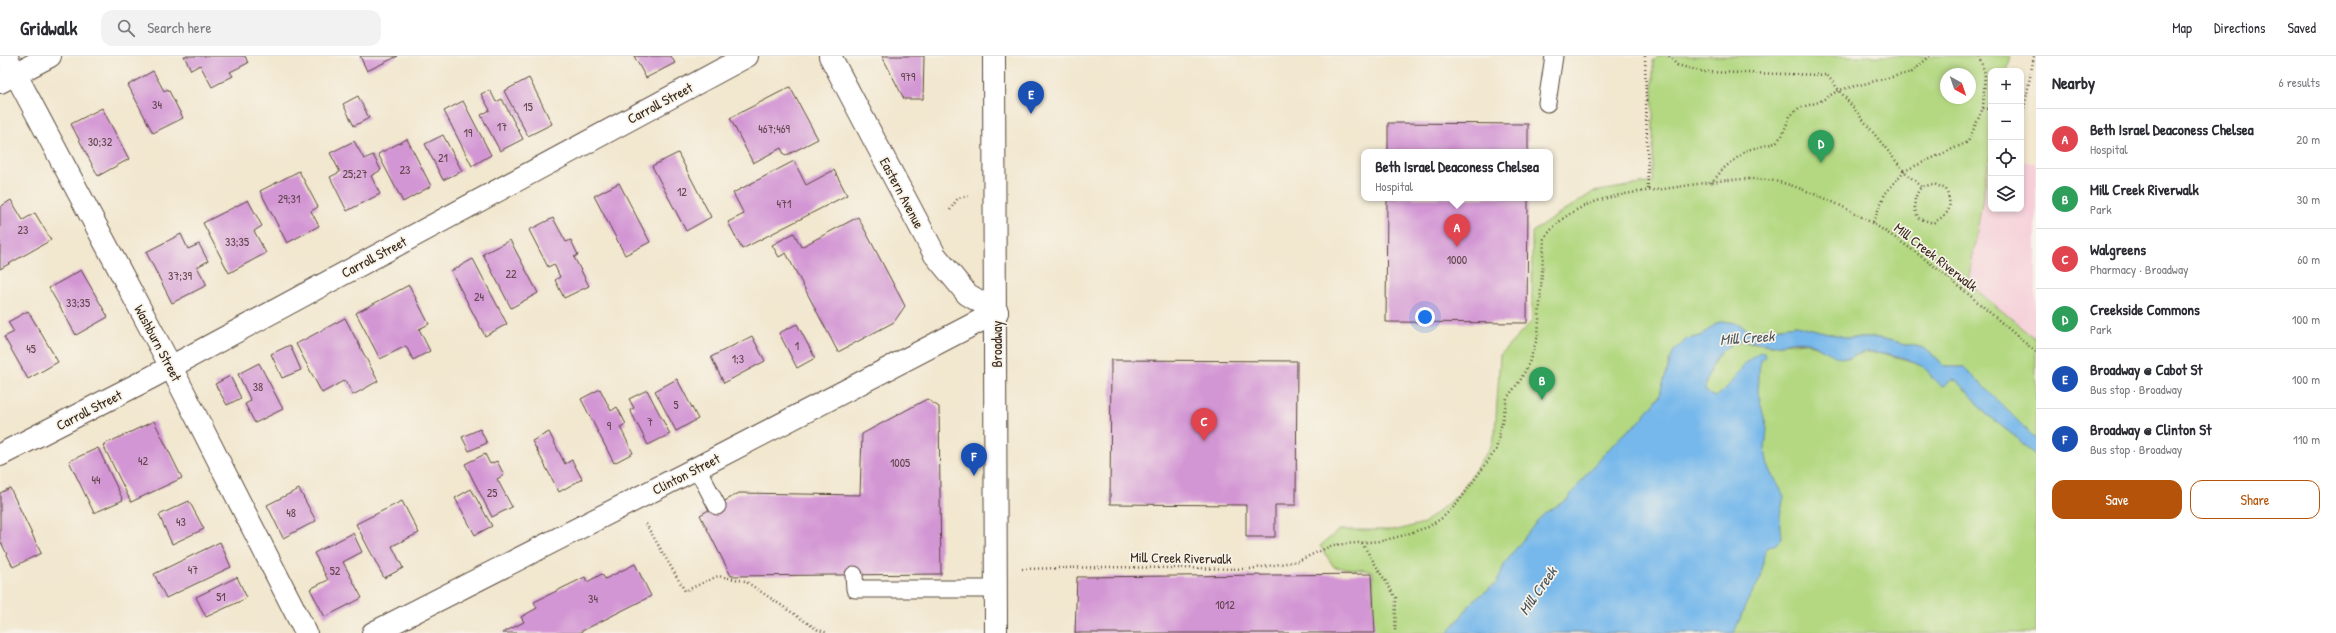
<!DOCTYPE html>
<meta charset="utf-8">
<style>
:root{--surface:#fff;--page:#f2f2f3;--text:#2b2b33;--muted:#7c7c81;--line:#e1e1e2;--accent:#b45309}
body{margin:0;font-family:"Patrick Hand",sans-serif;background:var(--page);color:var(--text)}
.controls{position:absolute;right:12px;top:12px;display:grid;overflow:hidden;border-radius:8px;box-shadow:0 2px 6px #0003}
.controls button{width:36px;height:36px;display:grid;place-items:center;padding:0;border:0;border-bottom:1px solid var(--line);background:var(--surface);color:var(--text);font:20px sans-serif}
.compass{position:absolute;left:1940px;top:12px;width:36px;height:36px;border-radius:50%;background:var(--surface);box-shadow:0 2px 6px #0003;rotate:140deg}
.you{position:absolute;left:1425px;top:261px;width:14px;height:14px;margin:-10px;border:3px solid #fff;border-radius:50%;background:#1a73e8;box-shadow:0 0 0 6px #1a73e833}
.badge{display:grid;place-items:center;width:26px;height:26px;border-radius:50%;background:var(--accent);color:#fff;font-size:13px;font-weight:700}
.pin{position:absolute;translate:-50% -33px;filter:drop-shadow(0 1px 2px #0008)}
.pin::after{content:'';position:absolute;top:21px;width:14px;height:12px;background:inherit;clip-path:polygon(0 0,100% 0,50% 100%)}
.popup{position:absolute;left:1361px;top:93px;width:192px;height:52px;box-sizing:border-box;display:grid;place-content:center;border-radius:8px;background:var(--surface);filter:drop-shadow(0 1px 3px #0005);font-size:13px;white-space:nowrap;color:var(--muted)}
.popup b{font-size:15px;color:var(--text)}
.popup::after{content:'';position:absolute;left:50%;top:100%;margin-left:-8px;border:8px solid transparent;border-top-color:var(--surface)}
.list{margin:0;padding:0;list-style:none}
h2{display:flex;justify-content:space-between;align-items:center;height:52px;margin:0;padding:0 16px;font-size:17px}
h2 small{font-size:13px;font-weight:400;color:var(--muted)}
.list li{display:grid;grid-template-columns:26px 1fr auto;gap:12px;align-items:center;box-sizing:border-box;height:60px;padding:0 16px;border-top:1px solid var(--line)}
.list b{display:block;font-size:15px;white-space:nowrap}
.list p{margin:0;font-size:13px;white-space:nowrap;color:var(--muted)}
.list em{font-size:13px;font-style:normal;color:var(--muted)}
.actions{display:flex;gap:8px;padding:12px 16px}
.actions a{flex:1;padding:9px 0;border:1px solid var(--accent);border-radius:12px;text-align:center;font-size:14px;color:var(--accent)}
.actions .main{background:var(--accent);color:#fff}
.icon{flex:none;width:22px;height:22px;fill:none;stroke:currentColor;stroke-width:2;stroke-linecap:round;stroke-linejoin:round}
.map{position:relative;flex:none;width:2036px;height:577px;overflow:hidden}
header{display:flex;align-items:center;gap:24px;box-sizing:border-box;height:56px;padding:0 20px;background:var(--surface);border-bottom:1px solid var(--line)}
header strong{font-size:19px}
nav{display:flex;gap:22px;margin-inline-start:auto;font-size:14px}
.search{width:280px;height:36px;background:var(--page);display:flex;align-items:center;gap:10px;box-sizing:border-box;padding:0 14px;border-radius:12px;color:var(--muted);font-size:15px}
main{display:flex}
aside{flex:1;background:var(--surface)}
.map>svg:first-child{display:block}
.built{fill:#f6cfd9}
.green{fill:#b3d881;stroke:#778150;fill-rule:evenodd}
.water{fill:#76b8eb;stroke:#587184}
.building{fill:#d396d4}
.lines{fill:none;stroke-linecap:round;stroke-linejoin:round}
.service-casing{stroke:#564639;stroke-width:19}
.minor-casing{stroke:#564639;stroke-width:24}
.tertiary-casing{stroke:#564639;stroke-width:24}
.secondary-casing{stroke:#564639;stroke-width:24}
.primary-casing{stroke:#564639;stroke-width:24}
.path{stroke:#564639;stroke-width:2.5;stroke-dasharray:1 3;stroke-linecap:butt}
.service{stroke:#fff;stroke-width:17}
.minor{stroke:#fff;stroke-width:22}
.tertiary{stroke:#fff;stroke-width:22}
.secondary{stroke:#fff;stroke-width:22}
.primary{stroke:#fff;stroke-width:22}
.labels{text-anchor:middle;stroke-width:3.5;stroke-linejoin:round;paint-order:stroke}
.number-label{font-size:12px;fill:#61454c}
.street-label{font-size:14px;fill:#3b2a1e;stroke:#f7f3e8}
.water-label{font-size:15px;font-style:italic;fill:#4d555c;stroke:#f7f3e8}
</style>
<header>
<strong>Gridwalk</strong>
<div class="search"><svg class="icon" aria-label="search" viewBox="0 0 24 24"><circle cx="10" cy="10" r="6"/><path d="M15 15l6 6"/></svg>Search here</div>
<nav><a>Map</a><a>Directions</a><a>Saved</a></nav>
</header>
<main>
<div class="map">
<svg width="2036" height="577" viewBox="0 0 2036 577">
<rect width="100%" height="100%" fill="#f7f3e8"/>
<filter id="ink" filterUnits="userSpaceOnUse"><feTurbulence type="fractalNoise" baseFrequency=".025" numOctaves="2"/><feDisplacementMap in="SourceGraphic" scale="8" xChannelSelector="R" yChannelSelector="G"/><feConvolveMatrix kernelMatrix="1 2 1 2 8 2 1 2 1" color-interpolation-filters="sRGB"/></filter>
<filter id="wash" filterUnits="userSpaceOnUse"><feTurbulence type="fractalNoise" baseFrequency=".012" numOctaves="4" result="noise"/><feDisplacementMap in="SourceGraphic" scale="16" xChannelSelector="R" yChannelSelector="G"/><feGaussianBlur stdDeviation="0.9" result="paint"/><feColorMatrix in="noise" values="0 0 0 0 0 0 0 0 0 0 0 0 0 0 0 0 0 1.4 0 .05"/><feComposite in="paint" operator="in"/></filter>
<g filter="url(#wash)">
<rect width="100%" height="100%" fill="#f2e7cf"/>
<path class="built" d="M1990,99l1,54h30v-48l15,3v175l-68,-56z"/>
<path class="green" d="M1658,0h353l-4,15h-16v79l-23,133 68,56v100l-72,-72h-21l-4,-7 -15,-12 -45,-10h-31l-52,-13 -45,6 -16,-8 -12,-2 -6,2 -16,13 -14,3 -18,22 -3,18 -7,18 -177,236h-114l5,-13v-49l-39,-4 -14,-21 19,-16h58l27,-7 35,-29 32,-48 4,-13 5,-78 32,-34v-89l61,-40 60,-10v-121zM1946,18h24v24h-24z
M1739,285l31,4 35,-3 40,16 21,-6h12l40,11 8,4 6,11 26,3 28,33 31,24 19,18v177h-503l157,-249 36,-37z"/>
<path class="water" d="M1723,265l12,2 16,8 45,-6 52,13h31l45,10 15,12 4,7h21l72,72v17l-19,-18 -31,-24 -28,-33 -5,-2 -10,7c-13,-5 -13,-18 -26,-23 -14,-6 -35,-12 -50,-11 -8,0 -16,7 -24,6 -12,-2 -24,-12 -36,-16 -11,-3 -24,3 -36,3 -8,-1 -16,-4 -24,-4 -26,0 -38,25 -42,48l4,5 6,3c17,-8 34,-48 50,-45l1,5 -6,3 -2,33 9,36 -2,21 3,16 16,30 -4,20 2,22 -6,6 -9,4 -3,6 -3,24 -14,24 -13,31h-286l26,-33 22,-16 9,-21 32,-42 8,-8 23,-14 24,-32 30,-32 17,-13 20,-25 14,-45 14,-13 14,-3 16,-13z"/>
<g id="blocks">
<path class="building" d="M184,0h61l3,7 -18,9 3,4 -21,11 -12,-22 -9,5z
M360,0h38l-31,15z
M634,0h37l4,7 -29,15z
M882,0h42l-1,43h-19z
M153,15l11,20 4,-2 15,29 -30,15 -25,-48z
M529,22l23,46 -24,12 -24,-45z
M790,31l28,52 -33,17 -4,-8 -28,15 -23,-45z
M490,34l6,12 6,-3 21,40 -23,12 -19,-36 9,-5 -9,-16z
M358,40l11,22 -15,8 -11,-22z
M463,45l28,54 -19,11 -28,-55z
M102,52l27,51 -31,17 -27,-52z
M1388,67l140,1v28h-140z
M443,79l19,36 -19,9 -18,-36z
M407,83l24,47 -28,16 -25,-48z
M354,85l10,18 9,-4 8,15 -10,6 9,18 -33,17 -17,-34 10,-5 -10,-19z
M678,97l33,64 -25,14 -34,-65z
M794,105l12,24 28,-15 13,25 -105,54 -14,-27 16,-8 -11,-21z
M299,115l19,36 -7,4 8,15 -32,17 -27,-52z
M619,127l31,59 -25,13 -31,-59z
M1387,142h141l-1,125 -141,-1z
M11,144l12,20 12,-7 16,27 -51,29v-62z
M248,144l14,26 -8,5 12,22 -37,20 -26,-50z
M858,161l47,89 -11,16 -56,30 -52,-99 -7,4 -7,-12 22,-12 7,14z
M553,162l13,24 5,-2 7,15 -4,2 15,29 -25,12 -9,-18 5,-3 -6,-13 -6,3 -19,-37z
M181,178l7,15 11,-5 9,17 -11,6 10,18 -35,18 -26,-51z
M510,184l28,53 -27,15 -28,-54z
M473,203l34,65 -22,12 -34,-65z
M81,214l27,47 -32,18 -27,-47z
M409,229l20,39 -10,5 11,22 -17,9 -7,-14 -26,13 -24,-46z
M28,255l30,51 -30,17 -24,-42 10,-5 -6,-10z
M345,262l33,63 -25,14 -8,-15 -23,13 -26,-49z
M797,268l18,34 -18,10 -18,-35z
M752,280l13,25 -41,22 -13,-26z
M290,289l11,25 -19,8 -11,-24z
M1111,304l186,1 -1,144h-21v32h-29v-32l-136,-1z
M259,307l24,46 -28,14 -10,-19 6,-3 -13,-27z
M230,320l11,22 -14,7 -12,-21z
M677,323l21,40 -22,12 -21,-40z
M600,333l11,22 6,-4 9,17 -6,3 13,26 -19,10 -33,-64z
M647,334l23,44 -22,11 -18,-35 4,-2 -5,-9z
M927,343l12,8 2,167 -210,2 -31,-61 39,-22 121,2 2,-61z
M154,365l28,57 -51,24 -28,-57z
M480,373l7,14 -18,8 -7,-14z
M549,376l16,32 7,-4 10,19 -23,13 -27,-51z
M98,392l25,52 -29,13 -25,-52z
M485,398l5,10 7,-3 7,14 -7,4 15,28 -20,10 -27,-53z
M10,432l31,65 -28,14 -13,-27v-47z
M299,433l17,32 -33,17 -16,-33z
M471,433l21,37 -17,9 -20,-37z
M189,445l15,28 -32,15 -13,-29z
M402,445l17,32 -27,13 11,22 -19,10 -28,-54z
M353,477l9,19 -19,10 19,36 -37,19 -15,-28 18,-9 -14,-27z
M220,486l11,25 -65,31 -12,-24z
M635,508l16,32 -73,37h-76l22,-11 -3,-5 16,-9 -3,-6 51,-25 2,5 15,-8 3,5z
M1372,518l3,59h-300l2,-56z
M237,521l10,21 -41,19 -10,-20z"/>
</g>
</g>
<g filter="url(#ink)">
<use href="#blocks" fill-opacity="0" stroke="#564639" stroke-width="1"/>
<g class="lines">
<g class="service-casing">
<path id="service" d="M1547,47l7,-47
M697,412l20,38
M854,519l1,14h141"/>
</g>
<g class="minor-casing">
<path id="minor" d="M6,0l165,311 135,266
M0,26l50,-26
M0,399l152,-78 595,-321"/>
</g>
<g class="tertiary-casing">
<path id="tertiary" d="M373,577l324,-165 300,-156"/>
</g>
<g class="secondary-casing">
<path id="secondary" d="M830,0l105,199 32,39 30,18"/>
</g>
<g class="primary-casing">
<path id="primary" d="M994,0l2,577"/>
</g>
<path class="path" d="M1645,0l3,134
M1669,0l8,9 27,7 123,3 77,96 17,16 13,-3 12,5c7,20 4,24 -13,34l-15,-5c-5,-13 -5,-19 3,-31
M1979,0l6,17 -2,35
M2021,57l2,1 11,-58
M1711,127l13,-15 23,-18 28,-7 7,-7 8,-20 9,-8 20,-6 20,-12 73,-18 18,-16
M950,154l8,-12 11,-2
M1873,166l12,-28 19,-23 64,-29 15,-34 8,1
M646,468l39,67 33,-15 27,5 73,49 10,3
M1362,487l34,55 -1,35
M1022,513l80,-2 148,2 48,-8 35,-16 48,-4 20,-5 27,-9 14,-9 14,-13 40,-55 11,-52 14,-19 8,-16 9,-27 6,-97c24,-36 70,-45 111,-49 36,-4 76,-14 112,-10 20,2 39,11 57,18 83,37 144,97 212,154"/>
<use href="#service" class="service"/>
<use href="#minor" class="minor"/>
<use href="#tertiary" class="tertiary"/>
<use href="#secondary" class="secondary"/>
<use href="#primary" class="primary"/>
</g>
</g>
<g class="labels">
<g class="number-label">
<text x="908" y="25">979</text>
<text x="157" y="53">34</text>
<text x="528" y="55">15</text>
<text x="502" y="75">17</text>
<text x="774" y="77">467;469</text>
<text x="468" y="81">19</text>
<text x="100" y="90">30;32</text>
<text x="443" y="106">21</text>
<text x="405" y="118">23</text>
<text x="355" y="122">25;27</text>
<text x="682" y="140">12</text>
<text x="289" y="147">29;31</text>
<text x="784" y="152">471</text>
<text x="23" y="178">23</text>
<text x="237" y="190">33;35</text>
<text x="1457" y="208">1000</text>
<text x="511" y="222">22</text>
<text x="180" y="224">37;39</text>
<text x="479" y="245">24</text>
<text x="78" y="251">33;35</text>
<text x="797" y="294">1</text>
<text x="31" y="297">45</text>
<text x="738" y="307">1;3</text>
<text x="258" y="335">38</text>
<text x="676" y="353">5</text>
<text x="650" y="370">7</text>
<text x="609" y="374">9</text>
<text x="143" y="409">42</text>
<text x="900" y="411">1005</text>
<text x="96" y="428">44</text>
<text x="492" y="441">25</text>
<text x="291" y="461">48</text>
<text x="181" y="470">43</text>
<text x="193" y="518">47</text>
<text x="335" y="519">52</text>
<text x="221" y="545">51</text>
<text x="593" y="547">34</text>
<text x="1225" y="553">1012</text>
</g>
<g class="street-label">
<text transform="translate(660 47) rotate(-28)" y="5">Carroll Street</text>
<text transform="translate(902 137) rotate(62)" y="5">Eastern Avenue</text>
<text transform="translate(374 201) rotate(-28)" y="5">Carroll Street</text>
<text transform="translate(1936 201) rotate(38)" y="5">Mill Creek Riverwalk</text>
<text transform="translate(158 287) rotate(62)" y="5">Washburn Street</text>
<text transform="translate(997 288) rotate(-90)" y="5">Broadway</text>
<text transform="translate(89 354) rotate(-27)" y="5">Carroll Street</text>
<text transform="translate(686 418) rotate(-27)" y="5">Clinton Street</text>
<text transform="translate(1181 502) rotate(1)" y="5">Mill Creek Riverwalk</text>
</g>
<g class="water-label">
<text transform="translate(1747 282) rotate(-4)" y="5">Mill Creek</text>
<text transform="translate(1538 535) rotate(-55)" y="5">Mill Creek</text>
</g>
</g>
</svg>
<div class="controls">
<button>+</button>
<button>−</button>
<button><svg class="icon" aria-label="locate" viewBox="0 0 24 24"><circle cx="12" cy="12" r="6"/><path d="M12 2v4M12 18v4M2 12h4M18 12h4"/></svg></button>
<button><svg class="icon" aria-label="layers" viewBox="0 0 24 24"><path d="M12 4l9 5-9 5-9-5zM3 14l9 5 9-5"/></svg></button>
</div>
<svg class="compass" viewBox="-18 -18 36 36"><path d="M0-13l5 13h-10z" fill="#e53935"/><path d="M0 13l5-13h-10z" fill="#7c7c81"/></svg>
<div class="you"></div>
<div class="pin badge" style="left:1457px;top:191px;background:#e0444e">A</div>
<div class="popup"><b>Beth Israel Deaconess Chelsea</b>Hospital</div>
<div class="pin badge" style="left:1542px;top:344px;background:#2e9e5b">B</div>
<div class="pin badge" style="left:1204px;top:385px;background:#e0444e">C</div>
<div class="pin badge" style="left:1821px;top:107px;background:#2e9e5b">D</div>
<div class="pin badge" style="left:1031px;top:58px;background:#1a4fb4">E</div>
<div class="pin badge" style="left:974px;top:420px;background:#1a4fb4">F</div>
</div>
<aside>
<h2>Nearby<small>6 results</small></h2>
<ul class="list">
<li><span class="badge" style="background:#e0444e">A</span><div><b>Beth Israel Deaconess Chelsea</b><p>Hospital</p></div><em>20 m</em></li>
<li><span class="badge" style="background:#2e9e5b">B</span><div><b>Mill Creek Riverwalk</b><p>Park</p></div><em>30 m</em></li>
<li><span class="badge" style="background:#e0444e">C</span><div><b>Walgreens</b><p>Pharmacy · Broadway</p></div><em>60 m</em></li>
<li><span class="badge" style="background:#2e9e5b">D</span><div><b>Creekside Commons</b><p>Park</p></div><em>100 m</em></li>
<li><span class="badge" style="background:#1a4fb4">E</span><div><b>Broadway @ Cabot St</b><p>Bus stop · Broadway</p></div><em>100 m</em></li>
<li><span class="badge" style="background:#1a4fb4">F</span><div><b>Broadway @ Clinton St</b><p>Bus stop · Broadway</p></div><em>110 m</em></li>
</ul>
<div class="actions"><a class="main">Save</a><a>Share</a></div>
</aside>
</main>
